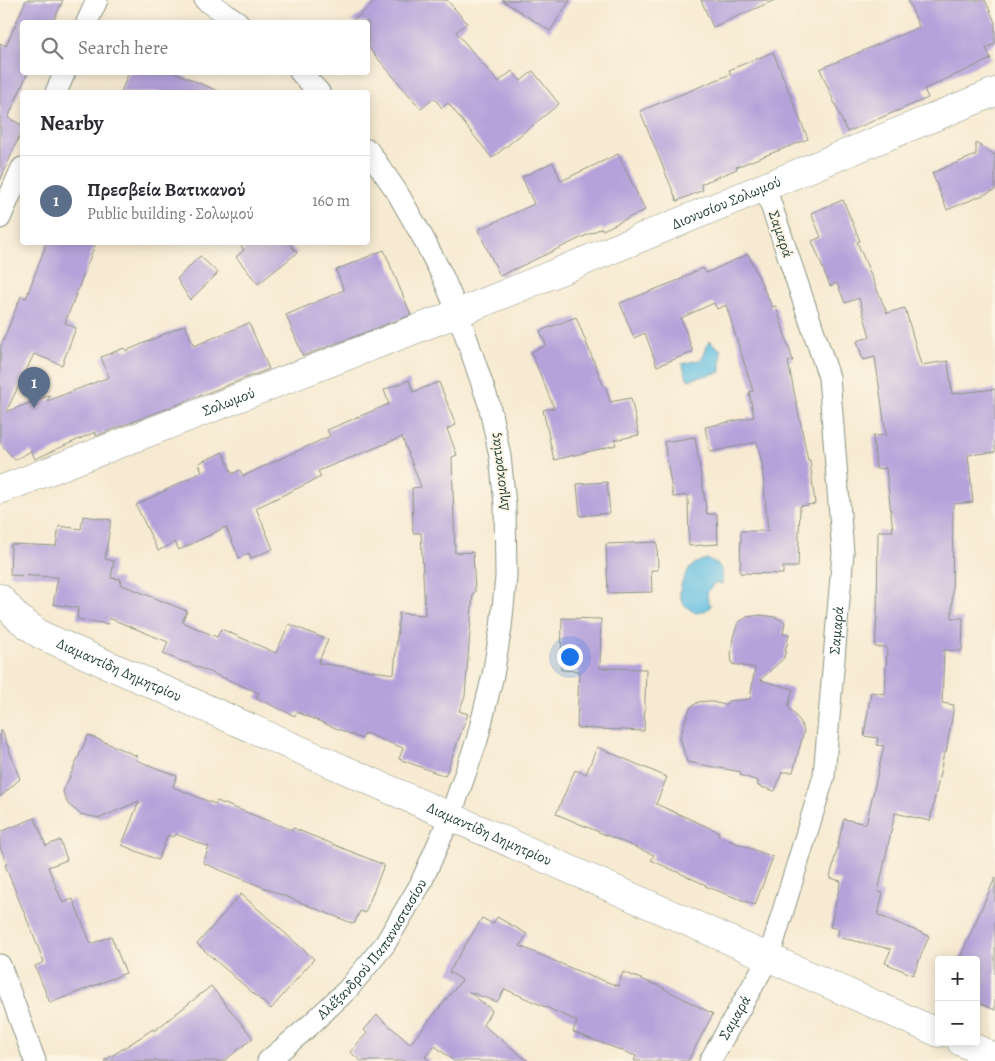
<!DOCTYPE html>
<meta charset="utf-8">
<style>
:root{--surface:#fff;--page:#f2f2f3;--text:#2b2b33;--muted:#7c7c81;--line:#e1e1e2;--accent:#1a73e8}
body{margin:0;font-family:Alegreya,serif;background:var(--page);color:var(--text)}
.controls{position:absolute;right:15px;bottom:15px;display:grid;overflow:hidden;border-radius:5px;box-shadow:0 2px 12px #0003}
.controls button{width:45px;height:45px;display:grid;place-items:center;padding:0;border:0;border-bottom:1px solid var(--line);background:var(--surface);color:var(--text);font:25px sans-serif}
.you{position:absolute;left:569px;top:656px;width:18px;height:18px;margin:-12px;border:4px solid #fff;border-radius:50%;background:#1a73e8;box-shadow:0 0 0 8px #1a73e833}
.badge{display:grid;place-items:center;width:32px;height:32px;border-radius:50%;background:var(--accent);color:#fff;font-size:16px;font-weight:700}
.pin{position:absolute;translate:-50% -41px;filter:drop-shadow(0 1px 2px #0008)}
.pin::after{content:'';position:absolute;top:26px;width:18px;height:15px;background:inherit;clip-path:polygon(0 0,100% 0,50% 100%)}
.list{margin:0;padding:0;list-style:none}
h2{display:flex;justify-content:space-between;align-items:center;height:65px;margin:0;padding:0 20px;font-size:21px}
h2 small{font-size:16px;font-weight:400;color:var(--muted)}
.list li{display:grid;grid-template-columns:32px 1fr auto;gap:15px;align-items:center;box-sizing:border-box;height:90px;padding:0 20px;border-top:1px solid var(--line)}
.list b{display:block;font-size:19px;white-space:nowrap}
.list p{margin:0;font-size:16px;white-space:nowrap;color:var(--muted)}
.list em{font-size:16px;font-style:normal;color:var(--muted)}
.icon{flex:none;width:28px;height:28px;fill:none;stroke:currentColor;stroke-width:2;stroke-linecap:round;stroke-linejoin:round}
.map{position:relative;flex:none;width:995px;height:1061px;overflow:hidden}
.search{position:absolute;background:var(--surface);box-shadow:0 2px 12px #0003;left:20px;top:20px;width:350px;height:55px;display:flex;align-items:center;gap:12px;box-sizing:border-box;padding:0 18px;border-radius:5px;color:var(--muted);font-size:19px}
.panel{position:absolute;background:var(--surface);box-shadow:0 2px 12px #0003;left:20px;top:90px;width:350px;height:155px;border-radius:5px}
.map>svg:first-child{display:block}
.water{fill:#64bfe2;stroke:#427e8b}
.building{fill:#b5a2da}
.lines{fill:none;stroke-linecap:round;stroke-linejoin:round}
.street-casing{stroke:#8b9483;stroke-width:23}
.secondary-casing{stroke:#8b9483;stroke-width:29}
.street{stroke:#fff;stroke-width:21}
.secondary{stroke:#fff;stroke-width:28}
.labels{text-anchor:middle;stroke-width:4;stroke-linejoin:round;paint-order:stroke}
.street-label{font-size:15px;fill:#1f3d34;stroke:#fcf5e5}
</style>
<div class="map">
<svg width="995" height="1061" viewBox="0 0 995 1061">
<rect width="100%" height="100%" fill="#fcf5e5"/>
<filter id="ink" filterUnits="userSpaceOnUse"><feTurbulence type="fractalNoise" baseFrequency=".02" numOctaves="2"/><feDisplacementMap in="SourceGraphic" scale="10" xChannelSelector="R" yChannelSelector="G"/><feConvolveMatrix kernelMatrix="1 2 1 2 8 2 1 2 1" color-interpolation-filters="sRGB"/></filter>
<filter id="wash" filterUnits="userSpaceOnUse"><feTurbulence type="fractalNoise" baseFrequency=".0096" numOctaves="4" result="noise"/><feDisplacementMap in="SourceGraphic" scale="20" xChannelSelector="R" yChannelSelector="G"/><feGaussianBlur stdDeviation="1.12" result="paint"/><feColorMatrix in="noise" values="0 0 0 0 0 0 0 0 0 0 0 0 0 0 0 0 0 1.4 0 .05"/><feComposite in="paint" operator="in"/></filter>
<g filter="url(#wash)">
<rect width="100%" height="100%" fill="#f7ead2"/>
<path class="water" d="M709,341l12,9v22l-33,8 -6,-16 20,-5z
M707,559c14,6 17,10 15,25l-7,-1c-9,7 -10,14 -4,23l-6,5 -9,2c-6,-3 -12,-7 -15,-14 -4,-9 4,-27 11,-33 5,-4 10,-6 15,-7z"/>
<g id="blocks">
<path class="building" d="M26,0h37l-10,22h-31v50h6l-20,46 14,7v5l-22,51v-138l6,3z
M377,0h70l20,23 -11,9 42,50 14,-11 9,10 12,-10 26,33 -67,54 -44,-55 -6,5 -8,-10 -13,11 -53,-62v-25h-17z
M502,0h68l-20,31z
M701,0h74l-62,27z
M908,0h77l10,22v22l-9,4 5,11 -67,30 4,9 -81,34 -27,-63 99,-42z
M773,52l35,87 -72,28 1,2 -36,15 2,6 -26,11 -37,-90 91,-37 -2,-4z
M129,72h45l46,20h-99z
M976,143l19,12v35l-48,20 -15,-37 44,-18z
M618,154l27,56 -42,20 -1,-2 -102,48 -22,-46 56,-26 -12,-27 31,-15 8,19z
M843,200l17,41 -3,1 30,71 18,-5 16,57 27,-4 4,33 43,-5v63l-27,3 5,47 -20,2 -1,114h11l-1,33 -18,-1 -2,53 12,2 -8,48h-2l-14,68 -35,-8 -17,79 5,1 -5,22 51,21 -16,39 -28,-12 6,-14 -54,-12 2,-8 -9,-2 11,-46 -11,-3 14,-59 22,5 18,-78 -7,-1 1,-7 -14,-2 7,-44 14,2 2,-47h-12l2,-32 1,-84h15l-7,-63 -10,1 -3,-33 13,-1 -11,-78 -12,3 -6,-19 13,-4 -11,-39 -14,5 -8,-20 -7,3 -18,-45 9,-4 -10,-24z
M47,242h49l-31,81 11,5 -14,37 -28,-11 -28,58 44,-17 -3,6 62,-24 -8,-20 23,-9 2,3 59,-26 9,21 55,-23 20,46 -173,67 -1,-4 -60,27 -4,-8 -16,9 -15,-17v-95l21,-52 5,2z
M238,242h50l9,11 -39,31 -22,-27 8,-7z
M384,250l27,65 -108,41 -17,-41 58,-25 -8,-20z
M748,254l24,53 4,-1 17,55 -5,1 20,98h2l5,44 -15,2 -2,61h-15v7l-43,-1 1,-42h27l-6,-67 -5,-22 -47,10 -5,-25 49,-10 -5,-25 4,-1 -27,-86 -9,4 -3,-6 -33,15 12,34 -36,14 -12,-33 -11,5 -14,-35 64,-25 -1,-1 20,-9 3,5z
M200,256l18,17 -28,27 -13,-21z
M576,317l28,70h2l4,15 21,-4 8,37 -25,5 2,5 -62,15 -11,-50 11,-2 -23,-56 15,-7 -6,-14z
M409,380l4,12 26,-10 17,43 -9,4 10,26 -5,2 3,96 18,-1 2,40 -2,1 -8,103 -6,15 9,3 -23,62 -46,-17 4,-11 -38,-15 -3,6 -65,-27 -2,4 -39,-18 3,-5 -73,-31v1l-23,-9 5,-12 -59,-24 -1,6 -31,-5 1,-11 -25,-4 5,-27 -48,-2 1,-31 45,2 3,-20 22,3 2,-13 28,4 -6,39 9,2 -3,17 10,1 -1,5 67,27 -5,11 35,15 4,-8 55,24 13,-29 39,16 -10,23 76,11 5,-61 26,2 -4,-82h-8l-1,-45 9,-1 -19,-50 -84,34 3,6 -65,31 17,41 -22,9 -2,-5 -10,5 -13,-31 -47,23 -4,-8 -17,9 -22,-46 66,-33 -3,-9 24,-11 9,22 8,-4 3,6 87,-40 -3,-6 62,-26 -5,-14z
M695,437l12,77h10l1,30 -29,2 -1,-51 -15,2 -9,-55z
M607,482l3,31 -30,3 -3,-32z
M657,542l1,28h-7l1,22 -44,1 -2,-49z
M761,615l14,2 10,5 -2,12h6l-5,24 -24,22 33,9 -5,18 12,14 4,10 -11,41h-11l-7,19 -17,-5v-5l-18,-6 1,-3 -54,-10 -7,-24 4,-14 7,-17 7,-5 10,-1 17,4 3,-4 22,-2 5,-31 -23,-4 -1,-10 2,-17 5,-14 9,-6z
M562,618l39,1 -1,49 46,1 -2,62 -67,-3 2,-57 -18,-1z
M0,731h2l18,48 -20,18z
M88,735l49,21 -1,4 41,16 -4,11 42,17 2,-3 75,29 1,-2 91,37 -19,48 -5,-2 -6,13 -151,-61 6,-16 -33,-13 -2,3 -6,-2 -10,25 -36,-15 17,-44 -39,17 -20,-4 -12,-10 -5,-12z
M597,747l70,30 -11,27 63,28 -1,4 55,21 -18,48 -50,-19 1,-1 -55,-25 3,-5 -98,-41 19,-44 11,4z
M35,818l11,28 14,-6 7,20 -19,7 15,36 10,-4 18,45 20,-8 15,37 -76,30 -15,-37 9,-4 -39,-97 2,-1 -7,-17v-15z
M995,878v132l-19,-8v-42h-17z
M241,894l73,65 -43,50 -74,-65z
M497,917l30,17 -7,12 74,32v-1l24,9 5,-14 36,14 54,28 -25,47h-54l2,-5 -63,-24 4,-11 -72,-32 -8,13 -28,-10 23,18 -9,15 45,36h-74l-19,-15 -10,11 5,4h-69l-11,-9 17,-19 -3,-3 13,-15 33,29 52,-64 -13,-8 33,-54 11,6z
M211,986l42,52 -29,23h-120l49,-32 1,2z"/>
</g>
</g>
<g filter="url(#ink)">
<use href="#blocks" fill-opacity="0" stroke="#8b9483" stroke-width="1"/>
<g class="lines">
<g class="street-casing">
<g id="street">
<path d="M205,0l33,22"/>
<path d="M87,22l10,-22"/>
<path d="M300,72l19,20"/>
<path d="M56,92l9,-20"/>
<path d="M0,218l22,-50"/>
<path d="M0,965l35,96"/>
<path id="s1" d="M268,1061l40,-34 40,-38 37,-45 35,-59 30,-68 27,-77 16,-65 8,-48 5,-50 -1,-73 -5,-48 -11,-52 -31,-91 -15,-36 -21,-41 -25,-44 -29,-42"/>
<path id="s2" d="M710,1061l59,-104 55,-181 19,-223 -14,-176 -64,-190"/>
</g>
</g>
<g class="secondary-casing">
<g id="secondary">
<path id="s3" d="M0,490l458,-177 537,-221"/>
<path id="s4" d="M0,598l18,20 23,17 898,398"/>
<path d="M961,1042l34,15"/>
</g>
</g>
<use href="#street" class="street"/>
<use href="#secondary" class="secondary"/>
</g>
</g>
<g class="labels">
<g class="street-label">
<text dy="5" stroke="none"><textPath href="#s3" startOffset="781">Διονυσίου Σολωμού</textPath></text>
<text transform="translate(781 234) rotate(71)" y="5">Σαμαρά</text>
<text dy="5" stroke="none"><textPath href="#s3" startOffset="245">Σολωμού</textPath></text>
<text transform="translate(499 472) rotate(-97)" y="5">Δημοκρατίας</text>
<text dy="5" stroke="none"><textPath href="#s2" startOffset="455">Σαμαρά</textPath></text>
<text dy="5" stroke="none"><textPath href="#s4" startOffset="141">Διαμαντίδη Δημητρίου</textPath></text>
<text dy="5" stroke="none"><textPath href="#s4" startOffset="546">Διαμαντίδη Δημητρίου</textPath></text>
<text dy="5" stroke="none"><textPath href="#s1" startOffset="154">Αλέξανδρού Παπαναστασίου</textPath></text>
<text dy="5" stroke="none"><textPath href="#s2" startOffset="50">Σαμαρά</textPath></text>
</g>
</g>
</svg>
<div class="controls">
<button>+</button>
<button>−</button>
</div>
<div class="you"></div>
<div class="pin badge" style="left:34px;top:408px;background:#5c6f8a">1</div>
<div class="search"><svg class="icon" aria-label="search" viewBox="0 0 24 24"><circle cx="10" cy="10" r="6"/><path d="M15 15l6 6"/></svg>Search here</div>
<section class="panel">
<h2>Nearby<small></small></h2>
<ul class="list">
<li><span class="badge" style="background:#5c6f8a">1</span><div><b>Πρεσβεία Βατικανού</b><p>Public building · Σολωμού</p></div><em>160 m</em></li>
</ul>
</section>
</div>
